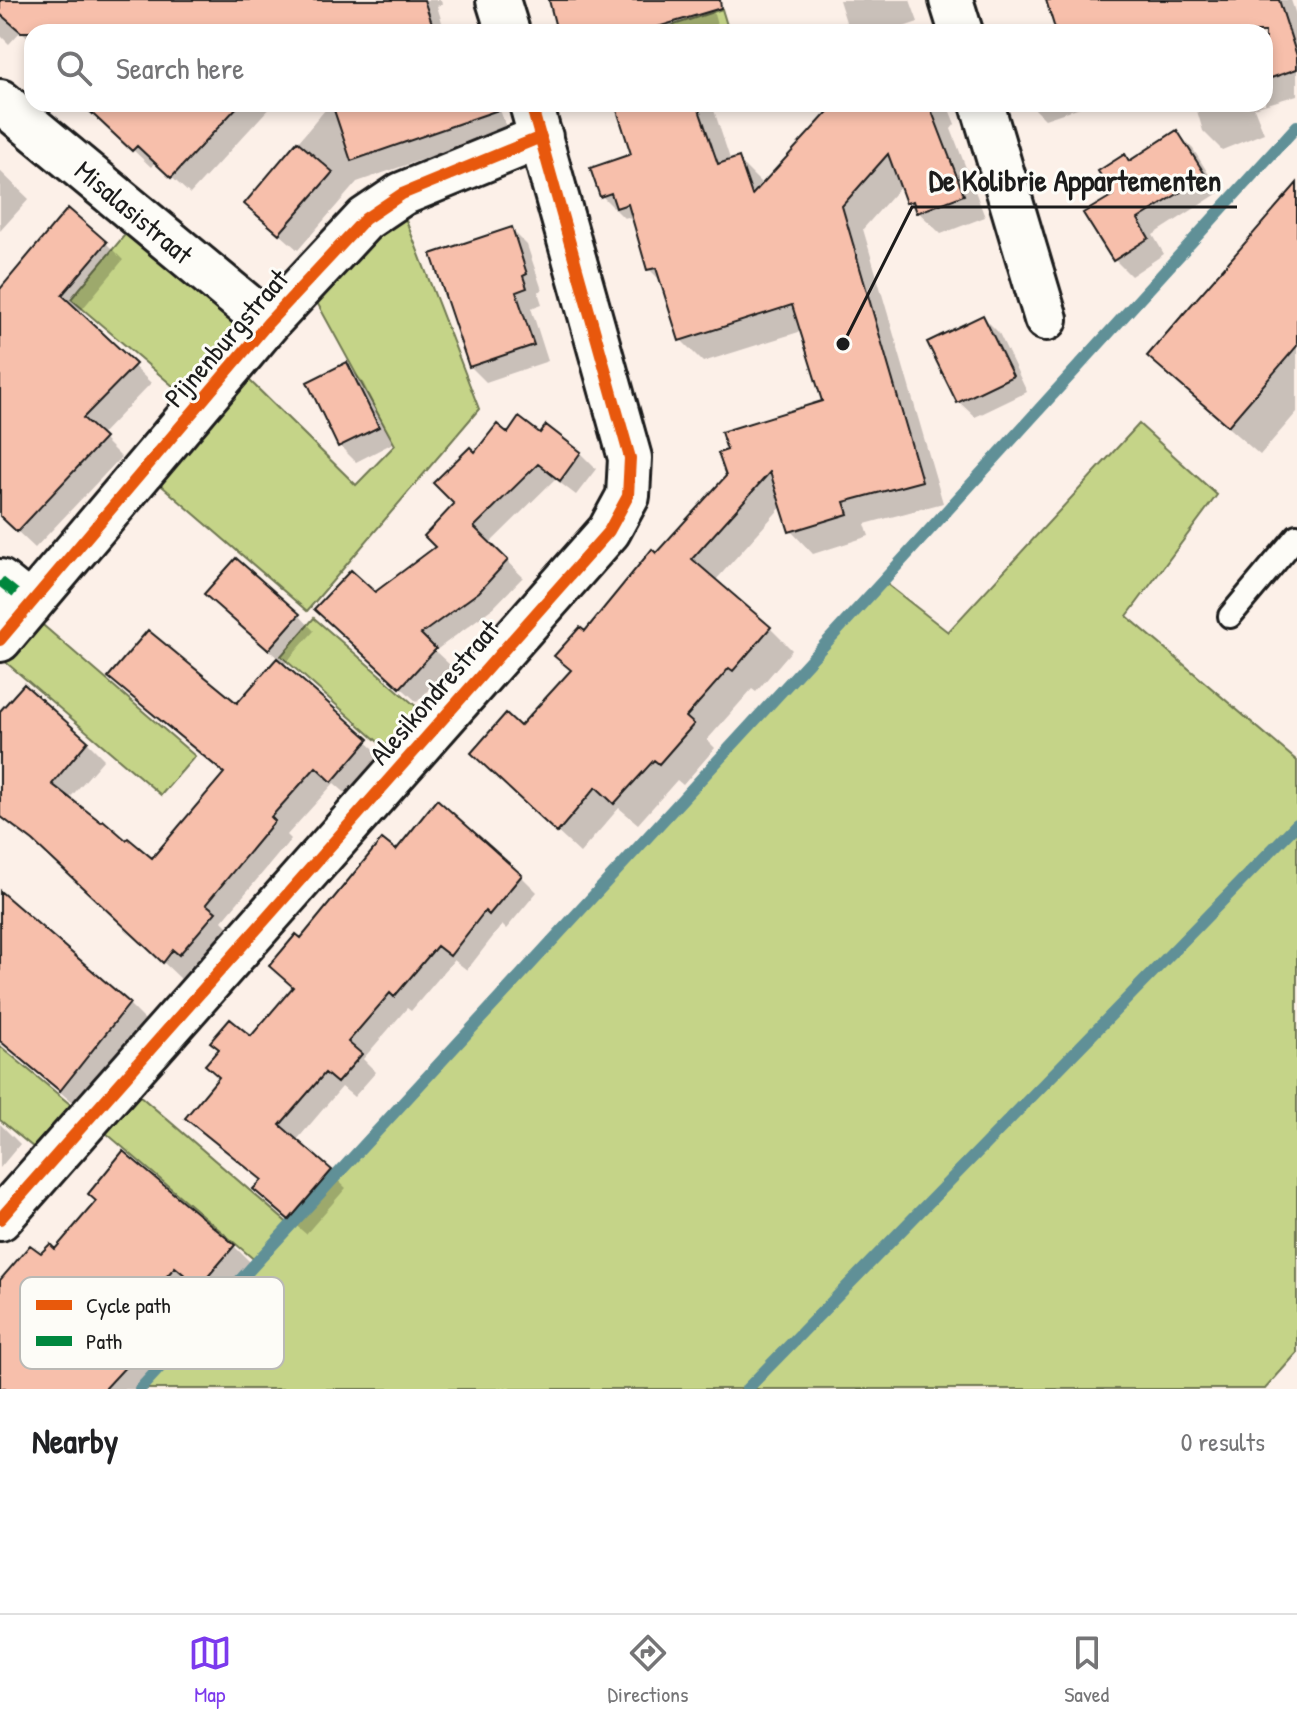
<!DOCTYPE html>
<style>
:root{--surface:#fff;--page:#f2f2f2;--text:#202124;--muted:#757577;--line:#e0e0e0;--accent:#7c3aed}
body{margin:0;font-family:"Patrick Hand",sans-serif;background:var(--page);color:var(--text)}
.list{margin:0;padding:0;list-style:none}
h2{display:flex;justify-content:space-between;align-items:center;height:104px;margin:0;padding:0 32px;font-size:34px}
h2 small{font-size:26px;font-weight:400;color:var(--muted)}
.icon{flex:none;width:44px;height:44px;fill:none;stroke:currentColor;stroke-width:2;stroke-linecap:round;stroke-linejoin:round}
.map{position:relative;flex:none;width:1297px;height:1389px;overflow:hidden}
.search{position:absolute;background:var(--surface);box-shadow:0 4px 12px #0003;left:24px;right:24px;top:24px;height:88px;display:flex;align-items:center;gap:20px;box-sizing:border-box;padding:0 28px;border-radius:24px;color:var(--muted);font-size:30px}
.sheet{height:224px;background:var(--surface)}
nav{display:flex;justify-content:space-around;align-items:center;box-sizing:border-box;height:112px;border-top:2px solid var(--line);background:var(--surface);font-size:22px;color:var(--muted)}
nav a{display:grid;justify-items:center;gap:4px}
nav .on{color:var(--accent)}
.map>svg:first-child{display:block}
.green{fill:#c5d488;stroke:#707852;stroke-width:2}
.shadow{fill:#0003}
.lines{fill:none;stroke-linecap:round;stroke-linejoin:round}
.stream{stroke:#609097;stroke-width:12}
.building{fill:#f7bfab;stroke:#1c1c1c;stroke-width:2}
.service-casing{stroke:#1c1c1c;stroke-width:28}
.minor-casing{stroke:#1c1c1c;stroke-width:48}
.service{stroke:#fdfcf7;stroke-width:22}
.minor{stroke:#fdfcf7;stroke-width:42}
.quiet{stroke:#00873e;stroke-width:10;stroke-dasharray:20 10;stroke-linecap:butt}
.cycleway-casing{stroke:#fdfcf7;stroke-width:17}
.cycleway{stroke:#e8590c;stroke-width:12}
.labels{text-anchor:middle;stroke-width:6;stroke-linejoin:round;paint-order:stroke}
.street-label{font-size:28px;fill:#1c1c1c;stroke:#fdfcf7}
.key{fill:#fdfcf7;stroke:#bab9b5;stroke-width:2}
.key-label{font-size:22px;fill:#1c1c1c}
.leader{fill:none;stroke:#1c1c1c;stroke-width:3}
.callout-dot{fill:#1c1c1c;stroke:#fdfcf7;stroke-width:3}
.callout-label{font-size:30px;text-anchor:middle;font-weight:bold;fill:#1c1c1c;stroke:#fdfcf7;stroke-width:6;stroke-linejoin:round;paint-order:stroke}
</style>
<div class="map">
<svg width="1297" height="1389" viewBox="0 0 1297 1389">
<rect width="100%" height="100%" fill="#fcf0e8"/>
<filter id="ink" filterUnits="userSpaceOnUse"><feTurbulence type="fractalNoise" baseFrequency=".0125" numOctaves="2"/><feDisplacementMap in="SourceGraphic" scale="16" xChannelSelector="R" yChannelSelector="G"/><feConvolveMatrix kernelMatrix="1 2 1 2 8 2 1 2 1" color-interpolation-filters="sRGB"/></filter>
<g filter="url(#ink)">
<path class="green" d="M722,9l7,23h-76z
M400,205l79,204 -172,202 -151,-130 88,-106 112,110 39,-40 -81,-148z
M134,224l109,95 -56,79 -116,-99z
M1139,424l78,71 -90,121 170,145v592l-32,36h-1125l117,-127 -151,-129 33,-38 152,131 592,-645 65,51z
M314,618l104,90 -34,39 -103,-91z
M37,620l158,136 -34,39 -159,-136z
M0,1046l71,59 -38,42 -33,-27z"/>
<path class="shadow" d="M0,0h441l1,4 -5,2 8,26h-413v9l-11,-10 -12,13 -9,-9z
M551,0h159l9,32h-160z
M839,0h71l8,22 -29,10h-35l-7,-7z
M1049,0h242l6,18v77l-43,13 10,25 -42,17 -19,-19 -8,-27h70v-72h-207z
M85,104h188l-83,90 -35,-32 -4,5z
M317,104h181l9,26 -150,52 -59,68 -52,-46 79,-94z
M617,104h95l19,58 7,-2 22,22 2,5 76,-83h109l8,20 -4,5 34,88 -44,17 -33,-32 -6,-17 -39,44 80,274 -78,21 4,12 -56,18 -22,-23 -8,-26 -68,76 55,47 22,22 -36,42 -4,-3 -45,51 8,8 -32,37 -6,-5 -39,44 -19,-16 -39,45 -84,-78 25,-47 51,-57 13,-37 71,-79 169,-153 -23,-71 -99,31 -22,-22 -18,-57 -14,-14 -13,-44 -8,-8 -4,1 -22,-22 31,-41z
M1030,104h68l-7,3 -2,-3 -44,15z
M1177,133l16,16 27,43 -67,43 11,19 -33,22 -16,-16 9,-104 7,7z
M0,171l29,28 -29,32z
M1297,186v226l-37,43 -80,-69 -30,-30z
M511,229l16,16 15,45 -4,2 4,12 -11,4 17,53 -62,21 -16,-16z
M106,243l17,17 -44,53 72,70 -51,53 21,21 -86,91 -35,-33v-223z
M983,317l16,16 28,59 -52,25 -16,-15z
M346,364l16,16 31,63 -37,19 -16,-16z
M509,435l31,1 40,17 16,16 -20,26 -21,-16 -66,65 34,33 -29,30 -59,44 16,15 -34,36 -84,-77 105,-77 38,-93z
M222,610l77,5 15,16 -31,35 101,92 -34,39 -16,-14 -47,52 4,4 -69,82 9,9 -34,40 -6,-4 -10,13 -129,-122 -52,-40v-103l87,28 17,17 -35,40 84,62 72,-86 -98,-81 -16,-17 126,29 42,-47z
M396,853l125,23 16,16 -31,37 -4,-4 -35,45 -13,-10 -43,51 -4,-3 -44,51 13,13 -22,25 -12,-10 -46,54 50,47 -40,46 -34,-29 -9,-24 -59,-47 -16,-16 63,-79 44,-50 -23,-23z
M0,894l129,110 18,18 -68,86 -79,-67z
M0,1124l20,20 -20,24z
M124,1154l110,92 16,16 -34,40 -24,-21 -45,50 22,21 -32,37 -2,-2 -1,2h-134v-106l41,-27 15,-4 42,-50z"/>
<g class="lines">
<path class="stream" d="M140,1389l743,-808 414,-455
M747,1389l550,-565"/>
</g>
<path class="building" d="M0,0h424l11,32h-414l-21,-18z
M549,0h171l1,8 -80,24h-84z
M1046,0h233l18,56v13l-32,11v-48h-209z
M82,104h158l-69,74 -34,-32 -5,5z
M332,104h168l1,5 -150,52z
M615,104h82l21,60 21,-7 13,38 83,-91h94l35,91 -47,18 -4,-12 -7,2 -18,-49 -46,52 80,275 -78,21 4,12 -59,18 -19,-60 -78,87 79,68 -38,44 -4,-3 -43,49 8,7 -35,40 -5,-4 -40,44 -18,-17 -39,46 -86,-80 35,-40 14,13 51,-56 -17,-14 26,-29 5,4 67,-82 4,4 70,-77 -8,-23 9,-3 -6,-18 101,-31 -30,-96 -113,36 -23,-73 -9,2 -19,-66 -12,4 -5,-15 -11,4 -10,-29 41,-14z
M1177,130l29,46 -68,43 11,19 -36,23 -30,-48 30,-18 -15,-24 27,-17 4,7z
M297,141l36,31 -54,62 -35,-30z
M1297,183v163l-69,80 -81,-70z
M68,208l39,34 -45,53 74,69 -53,54 22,20 -88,94 -17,-16v-227z
M512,227l15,47 -4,2 4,12 -11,4 18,53 -65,22 -38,-113z
M983,315l30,61 -56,27 -30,-61z
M347,362l32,65 -41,20 -31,-65z
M519,417l21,16 6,-8 35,27 -21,29 -22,-17 -64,63 34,33 -29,32 -58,42 15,15 -36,39 -86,-79 37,-39 24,22 60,-45 -11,-11 30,-32 -21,-21 37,-36 5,5 22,-28 11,9z
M236,558l64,56 -32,36 -64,-56z
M148,630l89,73 40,-45 92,81 -37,43 -16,-15 -45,50 4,4 -69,83 10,8 -37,43 -6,-5 -10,13 -130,-122 -33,-25v-105l24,-27 64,57 -36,43 49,38 2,-2 23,20 2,-2 24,20 72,-85 -116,-96z
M437,799l85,76 -33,40 -4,-4 -35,45 -13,-10 -43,51 -4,-4 -42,49 14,12 -25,29 -12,-10 -45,52 52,45 -43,50 -36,-31 9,-9 -77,-62 34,-41 -14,-12 14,-16 -9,-7 20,-23 21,17 42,-49 -24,-21 27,-32 5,4 81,-99 14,11z
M0,891l130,112 -70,88 -60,-50z
M123,1151l112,94 -36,42 -24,-20 -43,48 23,20 -50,54h-105v-109l30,-35 11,8 9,-9 5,5 41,-48 -8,-7z"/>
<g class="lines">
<g class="service-casing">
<path id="service" d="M1230,616l67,-80"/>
</g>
<g class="minor-casing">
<path id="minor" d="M498,0l10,32
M951,0l10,32
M0,101l268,222
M982,104l64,215
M0,581l30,24
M0,640l268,-317 97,-104 37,-25 139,-57
M0,1219l609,-688 19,-35 2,-38 -99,-354"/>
</g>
<use href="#service" class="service"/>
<use href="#minor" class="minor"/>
<path class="quiet" d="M0,581l30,24"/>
<g class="cycleway-casing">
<path id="cycleway" d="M0,640l268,-317 97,-104 37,-25 139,-57
M0,1219l609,-688 19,-35 2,-38 -99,-354"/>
</g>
<use href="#cycleway" class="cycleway"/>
</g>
</g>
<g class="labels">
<g class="street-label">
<text transform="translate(134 212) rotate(40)" y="10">Misalasistraat</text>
<text transform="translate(226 338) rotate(-49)" y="10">Pijnenburgstraat</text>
<text transform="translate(434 692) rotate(-49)" y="10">Alesikondrestraat</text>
</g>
</g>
<rect x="20" y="1277" width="264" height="92" rx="12" class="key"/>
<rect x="36" y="1300" width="36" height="10" fill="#e8590c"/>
<rect x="36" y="1336" width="36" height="10" fill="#00873e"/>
<g class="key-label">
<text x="86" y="1313">Cycle path</text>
<text x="86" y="1349">Path</text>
</g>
<path class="leader" d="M843 344L912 207H1237"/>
<circle class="callout-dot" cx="843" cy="344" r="8"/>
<g class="callout-label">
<text x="1075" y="191">De Kolibrie Appartementen</text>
</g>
</svg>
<div class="search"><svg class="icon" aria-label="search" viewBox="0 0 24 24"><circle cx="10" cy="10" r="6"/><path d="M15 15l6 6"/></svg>Search here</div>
</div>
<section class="sheet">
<h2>Nearby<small>0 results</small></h2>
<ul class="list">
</ul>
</section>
<nav>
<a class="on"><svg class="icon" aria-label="map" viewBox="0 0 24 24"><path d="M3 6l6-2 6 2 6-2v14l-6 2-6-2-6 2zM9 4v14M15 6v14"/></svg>Map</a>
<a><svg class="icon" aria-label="directions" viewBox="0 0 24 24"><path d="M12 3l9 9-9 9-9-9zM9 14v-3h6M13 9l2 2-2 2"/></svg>Directions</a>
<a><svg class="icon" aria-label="saved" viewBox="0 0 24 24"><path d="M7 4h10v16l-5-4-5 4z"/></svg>Saved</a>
</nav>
